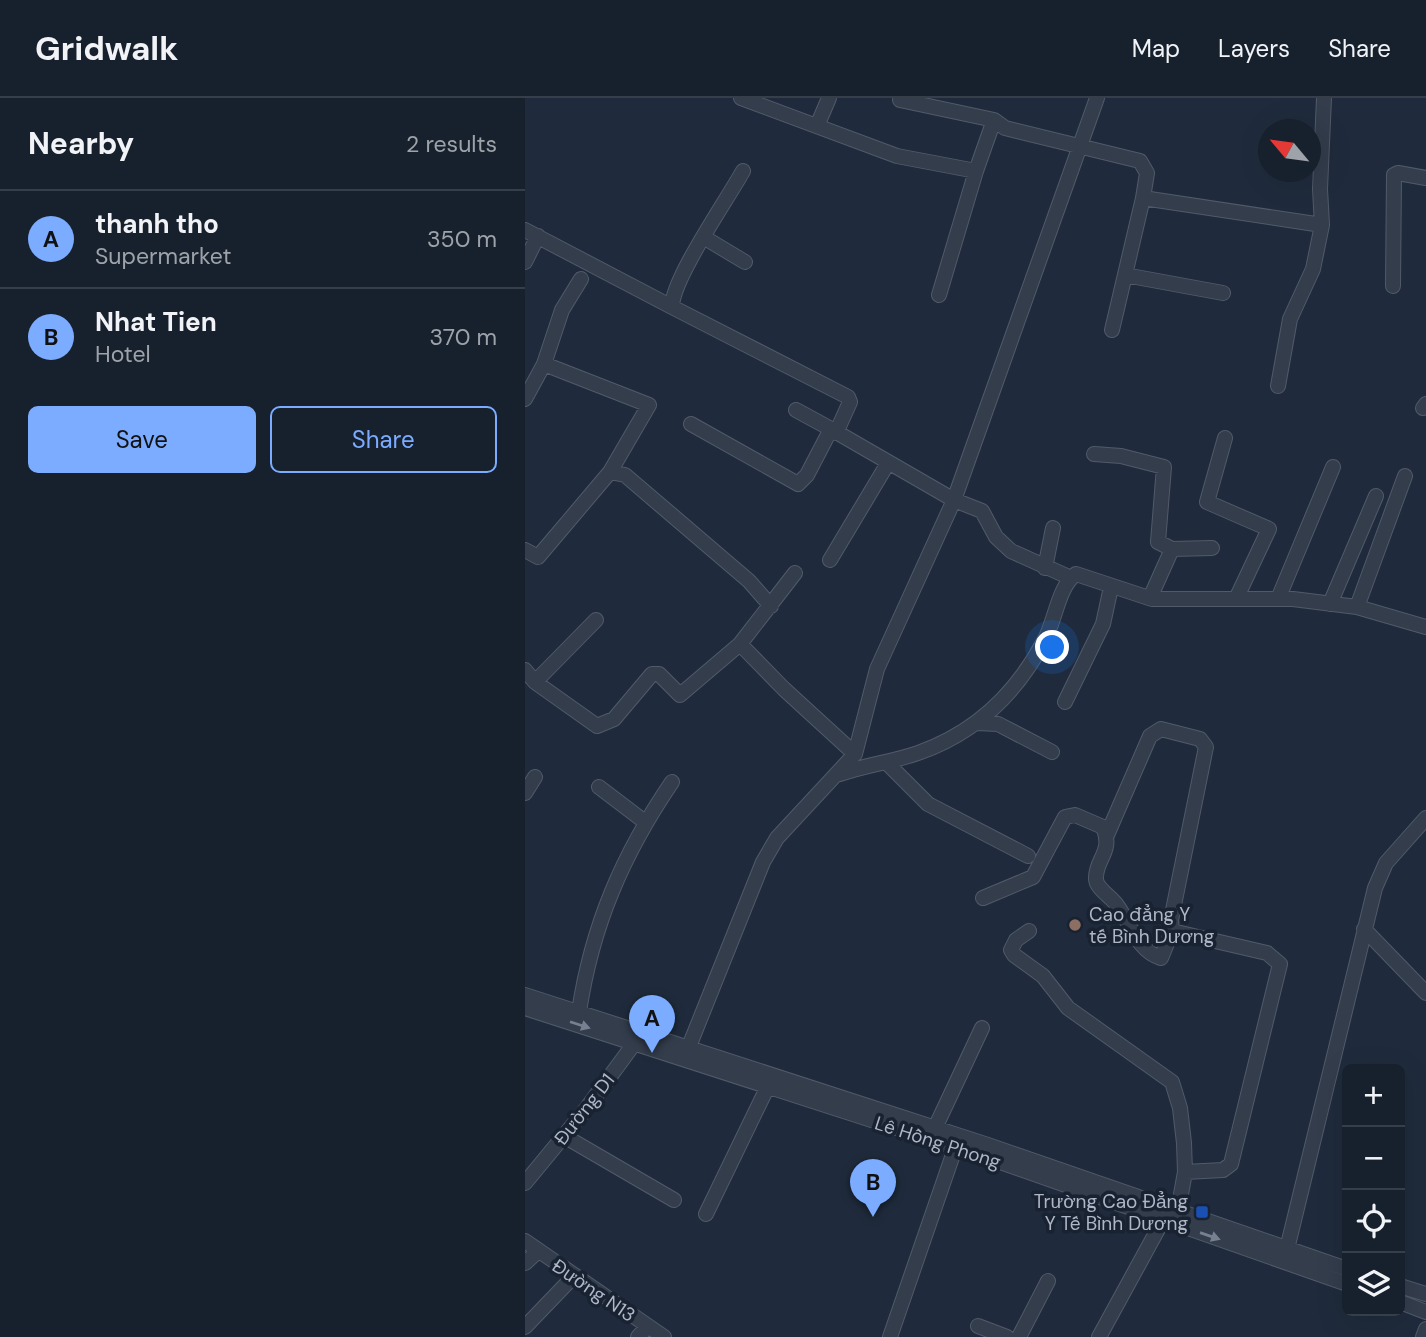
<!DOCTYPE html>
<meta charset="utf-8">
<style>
:root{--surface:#17202d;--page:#202835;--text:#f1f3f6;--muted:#9ea3aa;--line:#363e49;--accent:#7cacff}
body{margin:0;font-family:"DM Sans",sans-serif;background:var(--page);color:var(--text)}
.controls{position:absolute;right:21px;bottom:21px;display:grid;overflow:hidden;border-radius:10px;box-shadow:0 7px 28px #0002}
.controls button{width:63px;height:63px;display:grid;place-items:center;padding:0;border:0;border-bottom:2px solid var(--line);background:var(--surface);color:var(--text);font:35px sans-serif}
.compass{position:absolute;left:733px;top:21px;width:63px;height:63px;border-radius:50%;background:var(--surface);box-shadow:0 7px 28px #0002;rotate:299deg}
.you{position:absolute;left:528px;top:550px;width:24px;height:24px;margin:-18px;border:5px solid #fff;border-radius:50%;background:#1a73e8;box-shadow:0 0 0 10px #1a73e833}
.badge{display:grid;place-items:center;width:46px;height:46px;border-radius:50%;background:var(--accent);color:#111;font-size:23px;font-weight:700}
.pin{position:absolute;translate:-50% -58px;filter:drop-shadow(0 2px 4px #0008)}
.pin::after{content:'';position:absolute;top:37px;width:24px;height:21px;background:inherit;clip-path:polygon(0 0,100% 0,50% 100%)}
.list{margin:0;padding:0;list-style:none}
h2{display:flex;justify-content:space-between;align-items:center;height:91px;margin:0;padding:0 28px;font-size:30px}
h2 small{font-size:23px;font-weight:400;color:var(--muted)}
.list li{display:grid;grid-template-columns:46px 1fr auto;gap:21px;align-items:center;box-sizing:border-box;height:98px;padding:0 28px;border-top:2px solid var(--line)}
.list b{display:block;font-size:26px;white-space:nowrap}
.list p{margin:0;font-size:23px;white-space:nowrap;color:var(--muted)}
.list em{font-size:23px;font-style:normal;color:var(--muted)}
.actions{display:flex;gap:14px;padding:21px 28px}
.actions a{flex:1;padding:16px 0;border:2px solid var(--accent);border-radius:10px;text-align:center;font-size:24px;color:var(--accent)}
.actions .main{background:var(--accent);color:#111}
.icon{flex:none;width:38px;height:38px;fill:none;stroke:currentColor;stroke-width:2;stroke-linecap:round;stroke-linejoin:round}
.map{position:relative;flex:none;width:901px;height:1239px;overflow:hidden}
header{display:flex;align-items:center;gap:42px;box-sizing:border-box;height:98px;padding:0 35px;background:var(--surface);border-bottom:2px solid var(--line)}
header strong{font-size:33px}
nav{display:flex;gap:38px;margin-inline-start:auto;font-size:24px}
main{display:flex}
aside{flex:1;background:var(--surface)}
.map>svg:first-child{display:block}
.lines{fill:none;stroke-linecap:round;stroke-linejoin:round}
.minor-casing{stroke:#515a69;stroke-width:16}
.minor{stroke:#333d4c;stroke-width:14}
.oneway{fill:#778090}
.education-dot{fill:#8d6e63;stroke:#182230;stroke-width:2.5}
.transit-dot{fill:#1a4fb4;stroke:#182230;stroke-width:2.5}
.labels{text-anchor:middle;stroke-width:7;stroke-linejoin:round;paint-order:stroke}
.poi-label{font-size:19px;fill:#aeb7c8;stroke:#182230;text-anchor:start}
.street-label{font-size:19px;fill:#aeb7c8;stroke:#182230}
</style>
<header>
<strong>Gridwalk</strong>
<nav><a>Map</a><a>Layers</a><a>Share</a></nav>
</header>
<main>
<aside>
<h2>Nearby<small>2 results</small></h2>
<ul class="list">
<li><span class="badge">A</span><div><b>thanh tho</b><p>Supermarket</p></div><em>350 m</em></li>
<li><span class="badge">B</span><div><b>Nhat Tien</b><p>Hotel</p></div><em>370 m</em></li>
</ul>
<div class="actions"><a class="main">Save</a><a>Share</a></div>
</aside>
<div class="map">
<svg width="901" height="1239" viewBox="0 0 901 1239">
<rect width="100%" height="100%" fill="#1f2b3c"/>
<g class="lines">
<g class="minor-casing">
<path id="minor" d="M216,0l156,58 79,15 18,-51 11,8 135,33 7,12 -4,25 179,27 -2,-36 4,-91
M375,2l94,20
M292,28l12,-28
M218,73c-16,29 -71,108 -71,136l176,90 2,5 -14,31
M0,132l147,77
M180,140l40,24
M0,164l13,-26
M600,177l98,18
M868,188l1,-111 4,-2 28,5
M414,197l37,-124
M587,232l31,-132
M19,266l105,41 -39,67
M753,288l12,-67 23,-50 9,-44
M0,301l19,-35 18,-54 19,-31
M898,310l3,-4
M271,312l35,19
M166,326l107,60 9,-9 24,-46 123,71 28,11 14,26 15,14 60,27
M700,340l-18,64 62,27 -33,70
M569,356l27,2 43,11 -6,75 14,7
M0,452l13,7 72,-85 15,3 124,106 22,25
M305,462l58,-97
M520,470l8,-40
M270,475l-55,71 44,45 71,65
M625,500l22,-49 40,-1
M753,501l55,-132
M805,506l46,-108
M832,509l48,-131
M0,572l10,12 62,44 17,-7 38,-45h7l21,21 60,-51
M10,584l61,-62
M540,604l38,-78 8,-37
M452,625l21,1 54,28
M361,664l42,42 100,52
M315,676c25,-9 52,-12 78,-21 57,-20 98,-59 126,-112 11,-18 14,-55 32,-67l76,25h141l64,8 69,20
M74,689l46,35
M0,695l10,-16
M582,737l43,-99 11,-7 39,10 6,8 -35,173 1,11 95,22 13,11 -49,200 -8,6 -38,2
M458,800l50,-21 32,-60 10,-2 28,12c11,25 -8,32 -7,52 0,9 15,18 20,25 14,18 21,47 45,54l11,-27
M839,831l62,64
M504,833l-13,9 -5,10 3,5 29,21 25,32 104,74 8,26 4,35 1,29 -7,39
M0,897l463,150 359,124
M0,910l458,148 364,128
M54,914c13,-87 44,-158 93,-230
M159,961l79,-197 14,-24 78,-84 22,-85 77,-169 143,-402
M410,1030l47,-100
M39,1038l110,64
M0,1085l61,-74 53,-72
M181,1116l62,-128
M0,1143l139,96
M762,1151l88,-361 11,-25 40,-45
M0,1165l13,-12
M875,1188l26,8
M875,1204l26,10
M453,1228l29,11
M0,1229l48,-50
M113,1239l10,-11
M365,1239l68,-197
M494,1239l29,-56
M574,1239l64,-117
M898,1239l3,-8"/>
</g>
<use href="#minor" class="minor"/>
</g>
<defs><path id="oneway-solid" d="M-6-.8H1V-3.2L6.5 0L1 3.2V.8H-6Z" transform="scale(1.75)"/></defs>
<g class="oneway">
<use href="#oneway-solid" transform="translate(55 927) rotate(18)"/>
<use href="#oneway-solid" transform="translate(685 1138) rotate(19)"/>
</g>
<circle class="education-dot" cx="550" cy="827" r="7"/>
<rect class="transit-dot" x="670" y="1107" width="14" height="14" rx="3.5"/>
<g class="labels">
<g class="poi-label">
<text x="564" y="823">Cao đẳng Y<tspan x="564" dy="22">tế Bình Dương</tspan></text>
<text x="663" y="1110" text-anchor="end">Trường Cao Đẳng<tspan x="663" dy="22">Y Tế Bình Dương</tspan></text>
</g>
<g class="street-label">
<text transform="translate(59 1011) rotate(-52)" y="7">Đường D1</text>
<text transform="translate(413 1044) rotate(18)" y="7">Lê Hồng Phong</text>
<text transform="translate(69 1192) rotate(34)" y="7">Đường N13</text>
</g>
</g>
</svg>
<div class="controls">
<button>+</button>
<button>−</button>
<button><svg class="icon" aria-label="locate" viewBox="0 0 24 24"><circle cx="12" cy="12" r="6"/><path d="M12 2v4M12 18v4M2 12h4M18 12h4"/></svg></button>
<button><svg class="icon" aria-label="layers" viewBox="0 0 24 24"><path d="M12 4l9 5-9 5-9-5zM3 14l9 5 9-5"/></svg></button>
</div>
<svg class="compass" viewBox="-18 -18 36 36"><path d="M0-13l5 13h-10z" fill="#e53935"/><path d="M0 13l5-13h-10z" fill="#9ea3aa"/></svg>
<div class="you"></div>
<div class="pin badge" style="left:127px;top:955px">A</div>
<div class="pin badge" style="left:348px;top:1119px">B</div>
</div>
</main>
